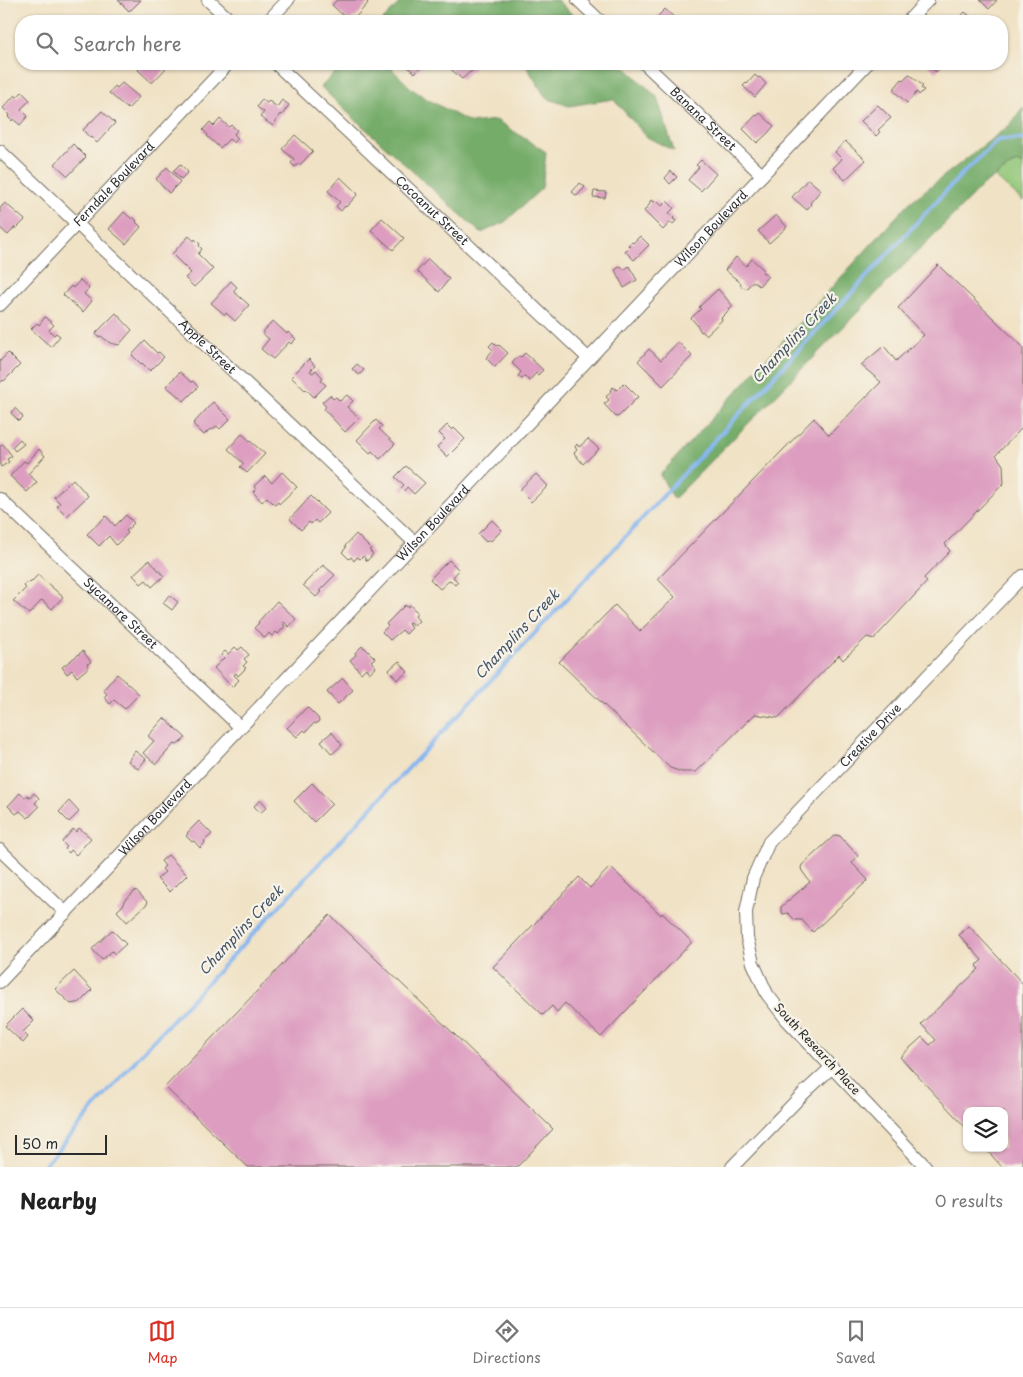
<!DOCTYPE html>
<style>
:root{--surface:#fff;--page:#f2f2f2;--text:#222;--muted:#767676;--line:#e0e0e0;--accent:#d93025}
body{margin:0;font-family:"Playpen Sans",sans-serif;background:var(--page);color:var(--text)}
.controls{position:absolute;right:15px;bottom:15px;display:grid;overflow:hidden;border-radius:10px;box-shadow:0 1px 4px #0004}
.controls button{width:45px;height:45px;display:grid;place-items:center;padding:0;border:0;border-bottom:1px solid var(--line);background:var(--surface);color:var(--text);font:25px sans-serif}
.scale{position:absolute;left:15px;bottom:12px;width:92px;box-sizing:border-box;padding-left:5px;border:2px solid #2b2b2b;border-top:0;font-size:14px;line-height:18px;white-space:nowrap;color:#2b2b2b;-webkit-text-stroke:4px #f7f3e8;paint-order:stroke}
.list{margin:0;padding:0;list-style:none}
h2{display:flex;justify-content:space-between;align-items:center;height:65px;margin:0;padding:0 20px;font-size:21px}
h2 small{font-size:16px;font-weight:400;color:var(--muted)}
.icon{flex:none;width:28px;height:28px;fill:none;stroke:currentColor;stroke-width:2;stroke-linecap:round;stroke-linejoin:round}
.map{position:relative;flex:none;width:1023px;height:1167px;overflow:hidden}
.search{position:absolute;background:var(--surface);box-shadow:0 1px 4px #0004;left:15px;right:15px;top:15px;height:55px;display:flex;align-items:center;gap:12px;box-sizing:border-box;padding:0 18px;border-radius:20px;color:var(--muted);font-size:19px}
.sheet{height:140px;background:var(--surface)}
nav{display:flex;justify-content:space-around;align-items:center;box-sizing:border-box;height:70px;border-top:1px solid var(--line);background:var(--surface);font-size:14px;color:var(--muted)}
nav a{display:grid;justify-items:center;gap:2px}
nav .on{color:var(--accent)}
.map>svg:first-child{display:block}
.green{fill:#92c779;stroke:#5e7952}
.forest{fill:#75ac69;stroke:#506c4a}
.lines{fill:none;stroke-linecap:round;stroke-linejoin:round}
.stream{stroke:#83b5f0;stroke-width:4}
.building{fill:#dd9dc0}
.minor-casing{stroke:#706b61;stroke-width:14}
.minor{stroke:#fff;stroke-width:12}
.labels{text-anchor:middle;stroke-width:4.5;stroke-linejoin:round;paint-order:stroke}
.street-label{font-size:12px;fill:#2b2b2b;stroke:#f7f3e8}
.water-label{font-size:14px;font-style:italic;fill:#455466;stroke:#f7f3e8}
</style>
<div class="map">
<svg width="1023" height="1167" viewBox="0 0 1023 1167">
<rect width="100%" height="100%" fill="#f7f3e8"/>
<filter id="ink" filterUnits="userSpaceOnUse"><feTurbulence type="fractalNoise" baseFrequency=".02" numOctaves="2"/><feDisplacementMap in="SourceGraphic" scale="10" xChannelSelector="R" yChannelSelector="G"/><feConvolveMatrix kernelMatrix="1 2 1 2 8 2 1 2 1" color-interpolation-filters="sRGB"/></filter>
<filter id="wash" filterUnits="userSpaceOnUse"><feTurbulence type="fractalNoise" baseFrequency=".0096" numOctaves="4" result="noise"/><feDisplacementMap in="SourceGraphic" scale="20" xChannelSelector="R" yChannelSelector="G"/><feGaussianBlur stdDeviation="1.12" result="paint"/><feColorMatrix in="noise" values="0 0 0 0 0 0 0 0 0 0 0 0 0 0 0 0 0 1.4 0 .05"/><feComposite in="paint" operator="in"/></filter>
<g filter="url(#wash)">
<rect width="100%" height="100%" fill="#f0e2c5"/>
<path class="green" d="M1017,162l6,3v36l-28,-24z"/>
<path class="forest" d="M402,0h155l22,21h-125l-4,-1 -7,1h-61z
M343,64h52l-3,5 20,20 15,10 44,24 25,-3 50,32 -4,36 -37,34 -24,11 -133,-120 -27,-26z
M525,64h97l35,33 17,54 -27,-14 -34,-38 -44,7 -23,-8z
M1023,107v58l-7,-3 -33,23 -309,314 -14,-24 249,-272 102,-79z"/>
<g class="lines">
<path class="stream" d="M43,1167l106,-122 477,-509 334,-360 38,-36 25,-1"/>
</g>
<g id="blocks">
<path class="building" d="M118,0h23l-10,10v-1l-2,2z
M337,0h28l3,3 -13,15 -1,-1 -5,4 -17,-16z
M980,0h17l-8,9z
M665,9l13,12h-25z
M965,12l10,9h-19z
M143,64h27l-18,19 -14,-13z
M404,64h19l-8,9z
M445,64h25l4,4 -3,4h-1l-8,7z
M927,64h16l-7,8z
M909,74l14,12 -2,2 3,2 -5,5 -2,-3 -10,11 -14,-13 9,-11 1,1z
M755,75l3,3 2,-1 6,7 -11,13 -12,-11 3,-3 1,1z
M122,83l17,14 -11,12 -19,-16 6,-7 2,2z
M22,92l8,8 -9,9 7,7 -8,9 -7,-6 -1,2 -4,-4 2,-2 -7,-7 12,-13 2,2z
M262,99l5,4 2,-2 8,6 5,-7 7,5 -7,10 -2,-1 -7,12 -13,-9 4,-5 -7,-5z
M878,105l13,13 -13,12 2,2 -4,4 -15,-15z
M102,111l13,12 -18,20 -6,-6 -1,1 -7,-8z
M760,113l14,13 -7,8 -10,9 -14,-14 13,-14 1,1z
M220,119l9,8 2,-2 6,5 -3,4 4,4 -4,5 -5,-4 -9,9 -13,-12 1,-1 -5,-5 7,-8 4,4z
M295,135l18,16 -13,14 -1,-2 -4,4 -4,-4 3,-4 -12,-10z
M845,141l21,19 -21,20 -12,-12 9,-9 -7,-7z
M73,144l13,13 -18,19 -13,-12z
M701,160l15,14 -15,17 -13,-11 11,-13 -3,-2z
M180,164l8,8 -7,7 -8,-8z
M167,167l13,15 -11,11 -13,-14z
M671,171l6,6 -7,7 -5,-6z
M340,177l18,17 -12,13 -1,-1 -4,5 -5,-5 4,-4 -12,-11z
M808,179l13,11 -11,13 1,1 -4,6 -15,-13z
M580,183l5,4 -8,9 -5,-4z
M594,191l12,1 -1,6 -12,-1z
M651,200l3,2 2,-2 6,6 5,-5 7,7 -5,5 5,5 -1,1 3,2 -3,3 -3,-2 -7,8 -19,-19 6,-7 -1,-1z
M5,203l20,17 -9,9 -1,-2 -7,8 -8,-7v-20z
M124,212l8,7 1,-2 4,4 -1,1 5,5 -15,17 -17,-15z
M776,215l11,12 -18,16 -11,-12z
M382,218l22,20 -11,12 -22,-20z
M189,236l5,5 1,-2 5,5 -1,2 3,3 -4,5 15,15 -19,18 -9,-9 6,-5 -19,-19z
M640,236l9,9 -15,15 -9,-9 5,-4 -2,-2 4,-3 1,1z
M736,257l10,9 6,-7 12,11 -2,2 6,4 -9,10 -6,-5 -7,8 -6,-4 1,-2 -16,-13z
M428,259l21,20 -10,13 -22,-21z
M938,265l85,82v80l-27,28 7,10 1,18 -59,61 5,7 -26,27 3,4 -53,57 -7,-2 -24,23 -4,-5 -61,63 -23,-4 -59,58h-14l-12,-4 -111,-106 56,-57 25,26 35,-34 -17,-18 156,-161 15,17 52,-53 -20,-17 23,-19 12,15 28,-26 -26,-27z
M621,266l3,4 5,-4 8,14 -13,8 -9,-18z
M80,280l9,8 -5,6 8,7 -9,11 -20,-17 8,-9 2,2z
M231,281l6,6 -4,4 16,14 -14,16 -9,-8 -1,2 -14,-12z
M718,289l15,17 -12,12 1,2 -16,15 -4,-4 -1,1 -4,-7 -6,-7 10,-9 -2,-2z
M116,313l16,17 -13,15 -9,-2 -9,-7 -3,1 -2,-4z
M45,317l9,8 -5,5 5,5 2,-2 4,3 -9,11 -20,-18 6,-6 2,2z
M273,321l14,13 1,-2 8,7 -5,5 -2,-2 -16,17 -12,-10 8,-10 -6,-5v-2z
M145,341l12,12 2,-1 5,5 -14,14 -8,-8 -1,1 -9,-9z
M493,342l4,4 2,-1 9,8 -13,14 -9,-9 7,-8 -4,-4z
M678,342l14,14 -29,30 -25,-25 11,-12 12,11z
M8,353l12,12 -16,16 -1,-1 -3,3v-22z
M525,353l18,17 -5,5 -2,-2 -7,8 -4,-5 -3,3 -4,-3 3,-4 -9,-9 7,-7 2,1z
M309,359l6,7 -5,5 3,2 3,-3 7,8 -2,3 5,4 -12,12 -8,-8 -1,1 -14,-13z
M357,364l7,6 -5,5 -7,-6z
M180,372l11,10 2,-1 5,6 -14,14 -18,-15z
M624,383l14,14 -19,19 -3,1 -12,-13 5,-4 -3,-3 5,-6 -1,-1 3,-3 4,3z
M330,395l3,4 3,-2 4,4 7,-6 6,6 -6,6 12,11 -14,14 -21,-23 2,-2 -4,-5z
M213,402l17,17 -10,10 -3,-3 -5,4 -2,-1 -6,6 -11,-11z
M15,408l8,9 -4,4 -8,-8z
M376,420l6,6 -3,3 16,15 -15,15 -8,-8 -2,2 -13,-13z
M447,425l5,5 2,-2 11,11 -18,18 -10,-10 8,-8 -6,-6z
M242,434l23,20 -18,19 -7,-6 4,-3 -16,-15z
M20,439l4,5 -9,7 -3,-4z
M588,439l11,10 -16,15 -9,-11 3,-3 -2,-3 2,-3 2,3z
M3,444l9,12 -5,3 2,3 -8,5 -1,-2v-19z
M39,449l6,7 -17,18 9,8 -10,10 -17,-16 14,-15 3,2z
M406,466l19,17 -11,11 -7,-7 -3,4 -3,-3 3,-3 -9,-8z
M282,472l15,15 -18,17 -1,-2 -3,3 -8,-8 -5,5 -9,-10 3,-3 -2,-3 11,-10 7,7z
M536,474l12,12 -17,16 -12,-12z
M73,479l15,17 -21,20 -10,-10 3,-3 -6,-6z
M311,496l17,17 -10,10 -3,-3 -4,4 -2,-2 -8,8 -11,-11z
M126,515l8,8 -8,8 2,2 -12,12 -7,-9 -10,10 -12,-12 19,-18 9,10z
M492,520l10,10 -11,11 -2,-2 -3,3 -8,-8z
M356,534l15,15 -2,1 4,4 -6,7 -4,-5 -3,3 -3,-2 -3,4 -3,-4 -2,2 -7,-7 4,-4 -1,-2z
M149,560l15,16 -12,11 -6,-7 -5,4 -8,-9z
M449,560l10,10 -6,7 5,5 -3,3 -5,-5 -10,9 -10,-10z
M323,565l12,10 -16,16 2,1 -5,5 -13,-12z
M38,575l25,22 -11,12 -10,-9 -13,14 -16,-13 13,-13 -2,-2 4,-5 2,2z
M169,595l9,7 -6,8 -9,-7z
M277,601l19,18 -7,8 -5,-5 -2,1 3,3 -7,8 -2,-2 -4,4 -3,-3 -4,5 -11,-10 5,-5 -1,-1z
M405,605l2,2 3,-2 7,7 -2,4 4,5 -6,5 -3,-4 -2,2 4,4 -6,6 -4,-4 -12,10 -8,-8 6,-6 -2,-2z
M362,646l1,2 1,-1 11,11 -4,3 5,6 -7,6 -3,-5 -5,5 -11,-13 6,-5 -1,-2z
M235,647l3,3 4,-3 7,8 -5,4 3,3 -4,4 3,2 -8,8 -2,-3 -2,2 5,5 -7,7 -18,-19 10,-10 -3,-3 4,-4 3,3z
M83,651l8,11 -4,2 2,3 -12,10 -5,-7 -5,4 -5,-7z
M399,661l9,11 -11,8 -8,-10z
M117,674l22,20 -14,15 -11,-9 -4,4 -6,-7 3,-3 -4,-4z
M343,678l10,12 -15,14 -11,-12z
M307,707l11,11 1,3 -3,3 -2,-1 -8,9 -2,-2 -7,7 -10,-9z
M164,718l22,20 -9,7 -3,-1 -18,20 -13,-11 11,-12 -6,-5z
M332,732l10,13 -10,9 -11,-13z
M135,751l11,8 -8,10 -10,-8z
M312,783l20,21 -18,18 -20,-21z
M20,793l5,5 3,-3 2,3 4,-5 5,5 -4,5 4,4 -11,11 -8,-7 -4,3 -8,-8z
M261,800l6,7 -7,6 -6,-7z
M69,801l10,11 -10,10 -10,-10z
M199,821l13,13 -8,7 1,2 -5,5 -6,-7 -2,1 -6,-6 2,-2 -1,-1z
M79,828l12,10 -15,17 -5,-5 -2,3 -4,-4 2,-2 -5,-5 11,-13 3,3z
M835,835l5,1 18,20 -6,7 16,17 -55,52 -11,-12h-7l-7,-7 -5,1 -2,-4v-3l29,-25 -8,-11 -1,-3 1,-3z
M168,855l19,20 -17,17 -13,-13 8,-7 -3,-3 3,-3 -4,-5z
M610,867l51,48 1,-2 30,29 -91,95 -36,-34 -8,9 -5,-6 -9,9 -50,-48 86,-90 11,11z
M136,890l12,13 -21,19 -10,-11 8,-8 -2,-1z
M330,915l223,214 -36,38h-269l-83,-80z
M969,926l54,58v183h-21l-17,-19h19v-37h-37v18l-67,-72 22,-20 8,8 6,-5 -15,-16 58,-55 -3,-3 6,-6 -23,-25z
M112,930l14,14 -11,10 -3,-3 -10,9 -10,-11z
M74,971l18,19 -12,12 -9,2 -16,-15z
M22,1009l12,12 -11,11 5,5 -5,6 -18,-17z"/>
</g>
</g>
<g filter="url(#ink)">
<use href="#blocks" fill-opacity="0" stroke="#706b61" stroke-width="1"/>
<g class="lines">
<g class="minor-casing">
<g id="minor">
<path d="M208,0l23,21"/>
<path d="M578,0l22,21"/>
<path d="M268,21l20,-21"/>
<path d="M908,21l20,-21"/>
<path id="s1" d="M276,64l312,294"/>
<path id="s2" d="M645,64l117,111"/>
<path id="s3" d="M0,151l414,391"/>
<path id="s4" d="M0,305l228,-241"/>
<path id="s5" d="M0,499l240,228"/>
<path d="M0,850l66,63"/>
<path id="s6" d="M0,982l867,-918"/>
<path d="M732,1167l73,-75 27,-25"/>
<path id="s7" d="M926,1167l-139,-147 -20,-26 -14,-31 -6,-25 -1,-26 7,-34 16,-36 254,-266"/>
</g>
</g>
<use href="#minor" class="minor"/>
</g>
</g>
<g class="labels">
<g class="street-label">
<text dy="4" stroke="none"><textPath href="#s2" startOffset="80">Banana Street</textPath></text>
<text dy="4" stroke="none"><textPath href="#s4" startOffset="166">Ferndale Boulevard</textPath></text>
<text dy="4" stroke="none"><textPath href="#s1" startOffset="214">Cocoanut Street</textPath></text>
<text dy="4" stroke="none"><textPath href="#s6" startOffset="1036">Wilson Boulevard</textPath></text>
<text dy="4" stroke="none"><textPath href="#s3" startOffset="285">Apple Street</textPath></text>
<text dy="4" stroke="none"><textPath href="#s6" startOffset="631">Wilson Boulevard</textPath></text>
<text dy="4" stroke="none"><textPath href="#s5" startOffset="166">Sycamore Street</textPath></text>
<text dy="4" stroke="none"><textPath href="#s7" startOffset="542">Creative Drive</textPath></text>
<text dy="4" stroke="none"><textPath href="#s6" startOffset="226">Wilson Boulevard</textPath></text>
<text transform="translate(817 1049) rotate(47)" y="4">South Research Place</text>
</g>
<g class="water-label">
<text transform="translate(794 338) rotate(-47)" y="5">Champlins Creek</text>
<text transform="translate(517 634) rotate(-47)" y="5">Champlins Creek</text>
<text transform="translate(241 930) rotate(-47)" y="5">Champlins Creek</text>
</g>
</g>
</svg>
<div class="controls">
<button><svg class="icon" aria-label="layers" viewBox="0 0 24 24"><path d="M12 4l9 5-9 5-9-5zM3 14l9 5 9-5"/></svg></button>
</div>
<div class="scale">50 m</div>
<div class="search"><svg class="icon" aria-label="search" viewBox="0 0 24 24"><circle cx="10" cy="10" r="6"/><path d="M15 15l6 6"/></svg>Search here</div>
</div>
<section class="sheet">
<h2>Nearby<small>0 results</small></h2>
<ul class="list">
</ul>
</section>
<nav>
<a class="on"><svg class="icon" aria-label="map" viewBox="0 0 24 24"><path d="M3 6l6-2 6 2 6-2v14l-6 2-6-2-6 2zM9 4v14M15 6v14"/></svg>Map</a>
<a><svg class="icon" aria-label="directions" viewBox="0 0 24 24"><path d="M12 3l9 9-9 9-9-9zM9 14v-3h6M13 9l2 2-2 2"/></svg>Directions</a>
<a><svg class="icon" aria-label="saved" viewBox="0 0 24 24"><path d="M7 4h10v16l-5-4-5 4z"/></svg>Saved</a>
</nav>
